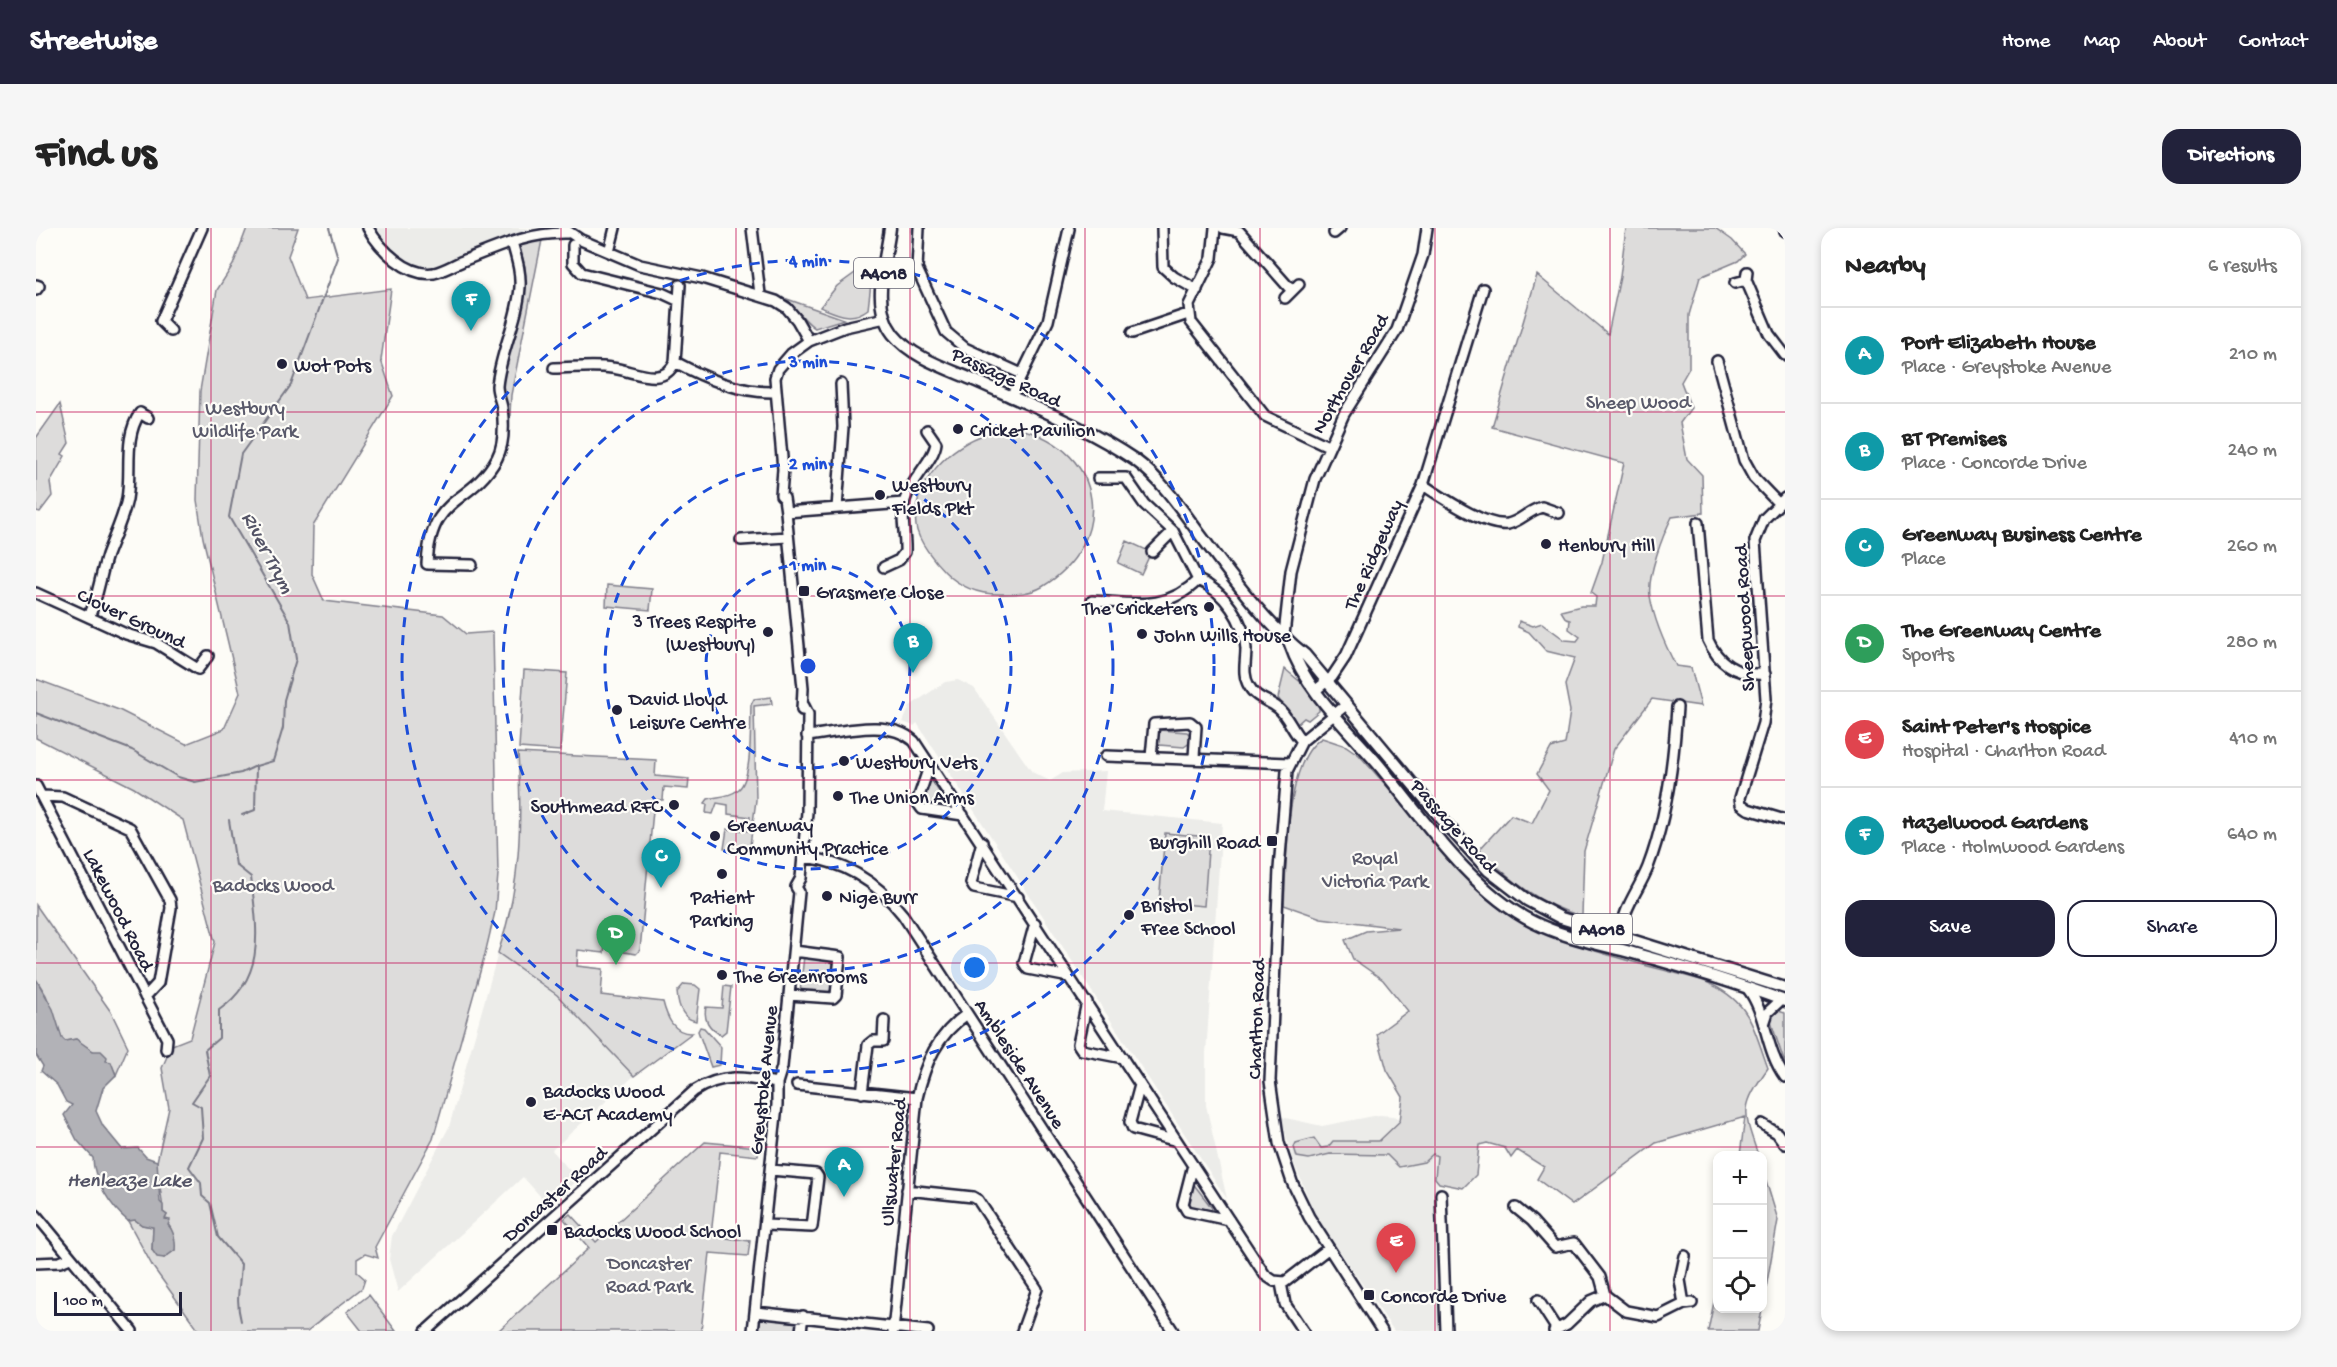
<!DOCTYPE html>
<meta charset="utf-8">
<style>
:root{--surface:#fff;--page:#f6f6f6;--text:#222;--muted:#767676;--line:#e0e0e0;--accent:#22223b}
body{margin:0;font-family:"Gochi Hand",sans-serif;background:var(--page);color:var(--text)}
.controls{position:absolute;right:18px;bottom:18px;display:grid;overflow:hidden;border-radius:12px;box-shadow:0 3px 9px #0003}
.controls button{width:54px;height:54px;display:grid;place-items:center;padding:0;border:0;border-bottom:2px solid var(--line);background:var(--surface);color:var(--text);font:30px sans-serif}
.scale{position:absolute;left:18px;bottom:15px;width:128px;box-sizing:border-box;padding-left:6px;border:3px solid #22223b;border-top:0;font-size:16px;line-height:21px;white-space:nowrap;color:#22223b;-webkit-text-stroke:4px #fdfcf7;paint-order:stroke}
.you{position:absolute;left:939px;top:740px;width:21px;height:21px;margin:-15px;border:4px solid #fff;border-radius:50%;background:#1a73e8;box-shadow:0 0 0 9px #1a73e833}
.badge{display:grid;place-items:center;width:39px;height:39px;border-radius:50%;background:var(--accent);color:#fff;font-size:20px;font-weight:700}
.pin{position:absolute;translate:-50% -50px;filter:drop-shadow(0 2px 3px #0008)}
.pin::after{content:'';position:absolute;top:32px;width:21px;height:18px;background:inherit;clip-path:polygon(0 0,100% 0,50% 100%)}
.list{margin:0;padding:0;list-style:none}
h2{display:flex;justify-content:space-between;align-items:center;height:78px;margin:0;padding:0 24px;font-size:26px}
h2 small{font-size:20px;font-weight:400;color:var(--muted)}
.list li{display:grid;grid-template-columns:39px 1fr auto;gap:18px;align-items:center;box-sizing:border-box;height:96px;padding:0 24px;border-top:2px solid var(--line)}
.list b{display:block;font-size:22px;white-space:nowrap}
.list p{margin:0;font-size:20px;white-space:nowrap;color:var(--muted)}
.list em{font-size:20px;font-style:normal;color:var(--muted)}
.actions{display:flex;gap:12px;padding:18px 24px}
.actions a{flex:1;padding:14px 0;border:2px solid var(--accent);border-radius:18px;text-align:center;font-size:21px;color:var(--accent)}
.actions .main{background:var(--accent);color:#fff}
.icon{flex:none;width:33px;height:33px;fill:none;stroke:currentColor;stroke-width:2;stroke-linecap:round;stroke-linejoin:round}
.map{position:relative;flex:none;width:1749px;height:1103px;overflow:hidden;border-radius:18px}
header{display:flex;align-items:center;gap:36px;box-sizing:border-box;height:84px;padding:0 30px;background:var(--accent);color:#fff}
header strong{font-size:28px}
nav{display:flex;gap:33px;margin-inline-start:auto;font-size:21px}
.intro{display:flex;align-items:center;justify-content:space-between;box-sizing:border-box;height:144px;padding:0 36px}
h1{margin:0;font-size:42px}
.button{padding:15px 27px;border-radius:18px;background:var(--accent);color:#fff;font-size:21px;font-weight:700}
main{display:flex;gap:36px;padding:0 36px}
aside{flex:1;background:var(--surface);border-radius:18px;box-shadow:0 3px 9px #0003}
.map>svg:first-child{display:block}
.built{fill:#ecece9}
.green{fill:#dddcdb;stroke:#807f8b;stroke-width:1.5}
.water{fill:#b2b2b7;stroke:#787885;stroke-width:1.5}
.lines{fill:none;stroke-linecap:round;stroke-linejoin:round}
.stream{stroke:#787885;stroke-width:2}
.minor-casing{stroke:#22223b;stroke-width:14}
.major-casing{stroke:#22223b;stroke-width:15}
.minor{stroke:#fdfcf7;stroke-width:9}
.major{stroke:#fdfcf7;stroke-width:10}
.grid{fill:none;stroke:#c2185b;stroke-width:1.5;stroke-opacity:0.55}
.ring{fill:none;stroke:#1d4ed8;stroke-width:3;stroke-dasharray:10 8}
.poi-dot{fill:#22223b;stroke:#fdfcf7;stroke-width:2}
.labels{text-anchor:middle;stroke-width:4.5;stroke-linejoin:round;paint-order:stroke}
.shield{fill:#fdfcf7;stroke:#646373;stroke-width:1.5}
.shield-label{font-size:18px;font-weight:bold;fill:#22223b}
.poi-label{font-size:20px;fill:#22223b;stroke:#fdfcf7;text-anchor:start}
.street-label{font-size:20px;fill:#22223b;stroke:#fdfcf7}
.park-label{font-size:20px;fill:#5a5a6b;stroke:#fdfcf7}
.water-label{font-size:21px;font-style:italic;fill:#545466;stroke:#fdfcf7}
.centre{fill:#1d4ed8;stroke:#fdfcf7;stroke-width:3}
.ring-label{font-size:18px;text-anchor:middle;font-weight:bold;fill:#1d4ed8;stroke:#fdfcf7;stroke-width:4.5;stroke-linejoin:round;paint-order:stroke}
</style>
<header>
<strong>Streetwise</strong>
<nav><a>Home</a><a>Map</a><a>About</a><a>Contact</a></nav>
</header>
<div class="intro"><h1>Find us</h1><a class="button">Directions</a></div>
<main>
<div class="map">
<svg width="1749" height="1103" viewBox="0 0 1749 1103">
<rect width="100%" height="100%" fill="#fdfcf7"/>
<filter id="ink" filterUnits="userSpaceOnUse"><feTurbulence type="fractalNoise" baseFrequency=".0167" numOctaves="2"/><feDisplacementMap in="SourceGraphic" scale="12" xChannelSelector="R" yChannelSelector="G"/><feConvolveMatrix kernelMatrix="1 2 1 2 8 2 1 2 1" color-interpolation-filters="sRGB"/></filter>
<g filter="url(#ink)">
<path class="built" d="M338,0h156l-96,41h-12l-27,-16 -14,-13z
M922,452l16,8 58,84 18,9 13,-8 43,-2 -4,40 120,12 -16,231v51l21,94 -310,-476 -3,3 -11,-4 7,-16 35,-24z
M462,725l59,42 77,81 -82,74 26,30 -29,26 -26,-29 -125,115 -9,-33 3,-23 57,-109z
M1343,887l15,1 42,27 3,188h-45l-78,-115 -23,-55 -12,-44 41,9z"/>
<path class="green" d="M211,0h51l-10,28 17,44 86,-11 -10,71 12,36 -80,130 -1,48 12,27 119,14 23,19 27,-2 5,242 -3,38 -10,42 -52,185 -58,108 3,11 -13,-4 -8,5v13l8,7 -3,9 -55,43h-108l-46,-64 -25,-46 7,-1 7,5 11,2 -1,23 12,8 11,-8 -4,-21 -6,-10 2,-4 -4,-3c0,-6 -5,-41 -7,-46l13,-58 -7,-40 10,-23 18,-7 25,-96 -32,-122 -49,-32 -98,-50v-59l83,31 67,34 38,-15 16,-36 -37,-155 -6,-38 3,-109 17,-101 16,-25z
M1590,0h89l17,12 13,14 -7,7 -38,16 -11,38v53l-8,14 10,26 -11,15 7,36 15,16 1,38 -31,4c-9,18 -25,59 -22,79 4,24 15,49 26,70l15,2 10,38 -49,-7 -38,50 -30,102 -2,65c-42,-10 -72,-37 -103,-66l32,-35 21,8 17,-33 -12,-16 14,-26 14,-4 5,-33 -5,-26 10,-27 -29,-7 -17,-19 -11,-5 1,-6 14,5 9,-3 23,17 12,1 3,-4 -11,-8 1,-9 -4,-1 -5,-8 20,-5h14l1,-9 -5,-4 11,-31 22,-99 -132,-36 45,-152 71,59 12,-57z
M506,12l-31,155 -2,38 -9,-46 22,-93 3,-27 -5,-19 2,-5z
M826,40h7l2,15 -3,26c-17,13 -30,5 -48,-2l17,-21z
M751,71l57,20 -29,9c-6,-3 -25,-25 -28,-29z
M24,176l9,39 -7,11 3,2 -15,26 2,14 -12,16 -4,-1v-73z
M984,201c86,21 96,114 22,158 -12,7 -27,7 -40,7 -23,1 -41,-6 -57,-22 -10,-10 -27,-31 -29,-46 -5,-43 34,-81 73,-93 9,-3 21,-2 31,-4z
M1091,313l24,11 -10,22 -23,-11z
M571,357l45,4 -2,21 -44,-4z
M1249,441l19,16 15,21v5l-11,9 -4,-2 -8,7 -18,-27z
M488,442l43,3 -7,78 -41,-3z
M735,469l1,7 -18,2 2,94 -7,53 -25,-4 3,-20 21,2 2,-14 -22,-3v-9l-11,-2 -4,11 -7,-1 1,-9 -2,-1 3,-4c11,-3 22,-2 31,-10 14,-13 11,-65 12,-84l3,-6z
M1123,502l28,2 4,4v6l-7,5 -25,-2 -3,-2z
M1286,510l24,8 13,9 124,139c64,52 143,65 221,87 46,20 48,43 64,87 -28,40 -25,43 -10,87h-18l5,-38 -89,26 -84,62 -35,-26 7,-12 -27,-17 -6,8 -6,-10 -18,-5 -8,2 -3,30 -13,13 -24,-5 -4,-5 2,-22 -4,-2 -9,8 -25,5 -12,-12 -57,-1 -21,5 -12,-2 -3,-10 2,-4 18,-5 7,10 7,-1 5,-6h46l21,-20 3,-24 -16,-27 -10,-36 31,-23 -25,-31 -30,-21 -8,-19 21,-9 33,-3 -78,-10 -37,-13c3,-41 0,-145 38,-167z
M482,525l138,7 -1,16 34,3 -1,10 -24,-2 -1,13h-9l-14,150 -4,4 -12,-2 -2,-4h-4l2,-14 -13,-1 -3,20 -26,-3 -1,16 26,3 -2,26 62,7c4,16 11,32 29,31l-58,43 -77,-81 -59,-42c23,-66 24,-131 20,-200z
M894,550l18,27 -1,2 -23,-5z
M1129,605l44,4 -5,69 -45,-4z
M0,677l75,107 17,35 -12,28c-5,-18 -27,-24 -40,-36l-11,2 -3,-3 -16,-43 -10,-16z
M768,728l29,6 -1,28 -3,4 -29,-1z
M648,756l11,1 5,4 -4,32c-14,-2 -18,-16 -19,-29z
M688,758l7,1 -5,44 -5,4c-12,-7 -18,-15 -15,-28l16,1z
M1739,782l10,3v51l-16,-48z
M664,799l4,1 17,19 -1,18 -9,2 -13,-36z
M669,914l54,5 -1,9 -38,-4 -9,84 39,5 -2,15 -38,-3 -9,78h-203l91,-83 -25,-29 6,-5 26,28z
M1727,943l15,49 -15,85z
M1156,954l20,26 -1,3 -22,-4z
M1681,1059l1,21 44,1 -4,22h-50z
M333,1067l27,36h-34l-15,-19z
M724,1087l37,4 -1,12h-37z"/>
<path class="water" d="M0,751l17,30 9,29 3,3 11,-2 17,12h8l6,6 -1,4 5,1 5,13 -13,13 -7,23 7,15 19,23 16,-1 8,9 11,4 3,41 3,3v7l4,3 -2,4 5,1 -2,5c6,6 8,17 7,25l-11,8 -7,-1 -5,-7 1,-23 -11,-2 -7,-5 -7,1c-17,-14 -35,-42 -35,-63l-16,-18 -13,-25 8,-10 -6,-3 -9,-17 -16,-14 2,-5 -7,-11z"/>
<g class="lines">
<path class="stream" d="M0,485l96,37 46,27 17,5 46,-9 15,-7
M206,587l13,-5 1,-44 17,-5 10,-33 1,-28 12,-41 -6,-37 -61,-105 12,-63 50,-69 47,-127 -9,-30
M193,592l7,45 15,12c6,52 16,100 -32,133v28l-14,12 5,26 -18,26 9,5 2,31 -14,29 12,16 1,13 8,7 8,34 23,27c-1,23 -6,34 0,57"/>
<g class="minor-casing">
<path id="minor" d="M332,0c12,21 39,49 66,45 10,-2 21,-9 31,-13 33,-13 65,-28 102,-27
M527,0l18,12 59,25 62,13 74,23 11,7 10,12 12,21
M716,0l8,66
M883,0l-2,41 29,63 19,16 57,26
M1126,0l1,39 11,10 23,13
M1179,0l-3,30 -23,47 2,17 74,94 63,30
M1187,0l16,3 53,60
M1748,0l1,3
M1298,5l6,-5
M537,17v18l9,10 80,20 15,7
M573,24l6,-24
M1710,52l23,54 16,21
M1699,55l11,-3 1,-8
M0,57l3,1 -3,4
M1249,70l14,-14
M135,103l-10,-10 41,-93
M1096,105l56,-19
M1681,133l27,99 10,18 24,25
M639,134c32,17 65,31 101,30
M518,140c19,0 39,-3 58,0 21,2 51,21 63,-6l5,-77
M975,169l37,-76 21,-92
M1387,257c19,12 63,43 85,39 13,-3 21,-14 34,-17l17,6
M1749,270l-21,21 -9,22 11,158 -3,24 -23,75 1,6 7,5 37,11
M801,280l6,-81 -2,-43
M750,284l118,-9
M1662,295l10,117c11,25 30,36 57,34
M705,312l47,-3
M1116,324l21,-21
M436,337l-45,-1c4,-72 43,-57 70,-106 8,-15 7,-34 5,-50 -1,-7 -5,-15 -5,-22 3,-33 21,-66 23,-99 1,-16 -4,-30 -8,-45
M848,339l15,-7 6,-8c1,-17 -5,-35 0,-52 7,-22 29,-40 31,-57l-9,-13
M1162,352c26,11 47,41 48,69 0,13 -4,25 3,37 6,12 19,14 29,22 10,8 14,23 24,33
M0,365l90,41 30,9 42,26 10,-13
M1056,373c41,2 74,11 106,-21l-25,-49 -29,-27 -18,-26h-28
M53,389c9,-20 11,-40 18,-62 7,-19 16,-36 20,-56 5,-29 -4,-61 13,-86l8,5
M1248,407l7,-64 24,-92 29,-65 53,-84 26,-75 4,-27
M1280,462l16,-13 14,-21 77,-171 60,-196
M1310,477l-44,36 -15,30 -8,98 -9,212 9,62 13,39 17,35 73,114
M766,482l1,-22 -17,-176 -2,-14 -3,-3 2,-26 -8,-91 3,-9 13,-15 18,-13 36,-14 40,-9
M771,508c32,-3 80,-19 107,5l351,534 9,6 11,1 44,-34
M1070,528l183,7
M1115,529l3,-33 36,-2 6,5 -2,30
M894,536l-13,38 5,7 41,6
M0,558l131,253 -1,10
M6,568l21,1 67,31 40,72 1,8 -13,75 -13,14
M946,614l-11,41 3,5 44,9
M767,629c42,4 74,25 100,58l270,416
M999,695l-11,40 4,6 41,8
M1585,707c1,-26 18,-45 27,-68 19,-50 26,-108 29,-160
M1712,761c19,25 17,61 37,88
M753,767l44,3 3,-3 4,-38 -46,-6
M1051,774l-9,42 4,6 41,8
M1728,796l4,-12 13,-12
M761,857l120,13
M1104,857l-10,37 3,7 44,12
M826,865l6,-48 5,-4h10l1,-21
M1726,896l15,9 8,11
M1157,937l-10,39 4,7 42,9
M871,962l66,7 5,3 59,89 -15,42
M1405,966l5,137
M1480,980l16,13 23,26 19,-4 26,34 5,18 -14,6 -24,23 -13,7
M0,987l96,116
M729,997l47,2 6,-50 -2,-3 -45,-4
M0,1035l24,-1 10,-4
M1245,1055l4,21 18,27
M1569,1067l21,16 32,6 26,-13 8,-1
M1502,1072l18,28
M1648,1076l-4,-24 5,-24
M720,1084l172,19
M390,1103l268,-240c28,-18 51,-14 83,-8
M717,1103l24,-226v-22l5,-16 17,-175 -3,-5 5,-9 6,-66 1,-98 -4,-8
M765,1103l2,-15
M857,1103l24,-233c8,-35 20,-63 50,-84"/>
</g>
<g class="major-casing">
<path id="major" d="M854,0c-4,34 -20,76 3,106 19,24 56,35 83,47 53,24 111,46 159,79 25,18 45,47 63,72 31,41 67,92 107,123l141,169 42,46 39,30 34,18 224,70
M1254,416c15,46 57,84 88,120 44,53 93,127 155,158 32,16 67,22 100,31 51,14 103,30 152,48"/>
</g>
<use href="#minor" class="minor"/>
<use href="#major" class="major"/>
</g>
</g>
<path class="grid" d="M175,0v1103M350,0v1103M525,0v1103M700,0v1103M874,0v1103M1049,0v1103M1224,0v1103M1399,0v1103M1574,0v1103M0,184h1749M0,368h1749M0,552h1749M0,735h1749M0,919h1749"/>
<g class="ring">
<circle cx="772" cy="438" r="102"/>
<circle cx="772" cy="438" r="203"/>
<circle cx="772" cy="438" r="305"/>
<circle cx="772" cy="438" r="406"/>
</g>
<g class="poi-dot">
<circle cx="246" cy="136" r="6"/>
<circle cx="922" cy="201" r="6"/>
<circle cx="844" cy="267" r="6"/>
<circle cx="1510" cy="316" r="6"/>
<rect x="762" y="357" width="12" height="12" rx="3"/>
<circle cx="1173" cy="379" r="6"/>
<circle cx="732" cy="404" r="6"/>
<circle cx="1106" cy="406" r="6"/>
<circle cx="581" cy="482" r="6"/>
<circle cx="808" cy="533" r="6"/>
<circle cx="802" cy="568" r="6"/>
<circle cx="638" cy="577" r="6"/>
<circle cx="679" cy="608" r="6"/>
<rect x="1230" y="607" width="12" height="12" rx="3"/>
<circle cx="686" cy="646" r="6"/>
<circle cx="791" cy="668" r="6"/>
<circle cx="1093" cy="687" r="6"/>
<circle cx="686" cy="747" r="6"/>
<circle cx="495" cy="874" r="6"/>
<rect x="510" y="996" width="12" height="12" rx="3"/>
<rect x="1327" y="1061" width="12" height="12" rx="3"/>
</g>
<g class="labels">
<g class="shield">
<rect x="818" y="30" width="60" height="30" rx="4.5"/>
<rect x="1536" y="686" width="60" height="30" rx="4.5"/>
</g>
<g class="shield-label">
<text x="848" y="51">A4018</text>
<text x="1566" y="707">A4018</text>
</g>
<g class="poi-label">
<text x="258" y="143">Wot Pots</text>
<text x="934" y="208">Cricket Pavilion</text>
<text x="856" y="263">Westbury<tspan x="856" dy="23">Fields Pkt</tspan></text>
<text x="1522" y="323">Henbury Hill</text>
<text x="780" y="370">Grasmere Close</text>
<text x="1161" y="386" text-anchor="end">The Cricketers</text>
<text x="720" y="399" text-anchor="end">3 Trees Respite<tspan x="720" dy="23">(Westbury)</tspan></text>
<text x="1118" y="413">John Wills House</text>
<text x="593" y="477">David Lloyd<tspan x="593" dy="23">Leisure Centre</tspan></text>
<text x="820" y="540">Westbury Vets</text>
<text x="814" y="575">The Union Arms</text>
<text x="626" y="584" text-anchor="end">Southmead RFC</text>
<text x="691" y="603">Greenway<tspan x="691" dy="23">Community Practice</tspan></text>
<text x="1224" y="620" text-anchor="end">Burghill Road</text>
<text x="686" y="675" text-anchor="middle">Patient<tspan x="686" dy="23">Parking</tspan></text>
<text x="803" y="675">Nige Burr</text>
<text x="1105" y="683">Bristol<tspan x="1105" dy="23">Free School</tspan></text>
<text x="698" y="754">The Greenrooms</text>
<text x="507" y="869">Badocks Wood<tspan x="507" dy="23">E-ACT Academy</tspan></text>
<text x="528" y="1009">Badocks Wood School</text>
<text x="1345" y="1074">Concorde Drive</text>
</g>
<g class="street-label">
<text transform="translate(1313 145) rotate(-60)" y="7">Northover Road</text>
<text transform="translate(971 148) rotate(25)" y="7">Passage Road</text>
<text transform="translate(1336 326) rotate(-66)" y="7">The Ridgeway</text>
<text transform="translate(96 389) rotate(25)" y="7">Clover Ground</text>
<text transform="translate(1707 390) rotate(-93)" y="7">Sheepwood Road</text>
<text transform="translate(1419 597) rotate(48)" y="7">Passage Road</text>
<text transform="translate(84 681) rotate(63)" y="7">Lakewood Road</text>
<text transform="translate(1219 791) rotate(-88)" y="7">Charlton Road</text>
<text transform="translate(985 835) rotate(57)" y="7">Ambleside Avenue</text>
<text transform="translate(726 852) rotate(-84)" y="7">Greystoke Avenue</text>
<text transform="translate(856 934) rotate(-84)" y="7">Ullswater Road</text>
<text transform="translate(518 965) rotate(-42)" y="7">Doncaster Road</text>
</g>
<g class="park-label">
<text x="1602" y="180">Sheep Wood</text>
<text x="209" y="186">Westbury<tspan x="209" dy="23">Wildlife Park</tspan></text>
<text x="1339" y="636">Royal<tspan x="1339" dy="23">Victoria Park</tspan></text>
<text x="237" y="663">Badocks Wood</text>
<text x="613" y="1041">Doncaster<tspan x="613" dy="23">Road Park</tspan></text>
</g>
<g class="water-label">
<text transform="translate(233 324) rotate(62)" y="7">River Trym</text>
<text x="93" y="958">Henleaze Lake</text>
</g>
</g>
<circle cx="772" cy="438" r="9" class="centre"/>
<g class="ring-label">
<text x="772" y="38">4 min</text>
<text x="772" y="139">3 min</text>
<text x="772" y="241">2 min</text>
<text x="772" y="342">1 min</text>
</g>
</svg>
<div class="controls">
<button>+</button>
<button>−</button>
<button><svg class="icon" aria-label="locate" viewBox="0 0 24 24"><circle cx="12" cy="12" r="6"/><path d="M12 2v4M12 18v4M2 12h4M18 12h4"/></svg></button>
</div>
<div class="scale">100 m</div>
<div class="you"></div>
<div class="pin badge" style="left:808px;top:969px;background:#0f9aa8">A</div>
<div class="pin badge" style="left:877px;top:445px;background:#0f9aa8">B</div>
<div class="pin badge" style="left:625px;top:660px;background:#0f9aa8">C</div>
<div class="pin badge" style="left:580px;top:737px;background:#2e9e5b">D</div>
<div class="pin badge" style="left:1360px;top:1045px;background:#e0444e">E</div>
<div class="pin badge" style="left:435px;top:103px;background:#0f9aa8">F</div>
</div>
<aside>
<h2>Nearby<small>6 results</small></h2>
<ul class="list">
<li><span class="badge" style="background:#0f9aa8">A</span><div><b>Port Elizabeth House</b><p>Place · Greystoke Avenue</p></div><em>210 m</em></li>
<li><span class="badge" style="background:#0f9aa8">B</span><div><b>BT Premises</b><p>Place · Concorde Drive</p></div><em>240 m</em></li>
<li><span class="badge" style="background:#0f9aa8">C</span><div><b>Greenway Business Centre</b><p>Place</p></div><em>260 m</em></li>
<li><span class="badge" style="background:#2e9e5b">D</span><div><b>The Greenway Centre</b><p>Sports</p></div><em>280 m</em></li>
<li><span class="badge" style="background:#e0444e">E</span><div><b>Saint Peter's Hospice</b><p>Hospital · Charlton Road</p></div><em>410 m</em></li>
<li><span class="badge" style="background:#0f9aa8">F</span><div><b>Hazelwood Gardens</b><p>Place · Holmwood Gardens</p></div><em>640 m</em></li>
</ul>
<div class="actions"><a class="main">Save</a><a>Share</a></div>
</aside>
</main>
